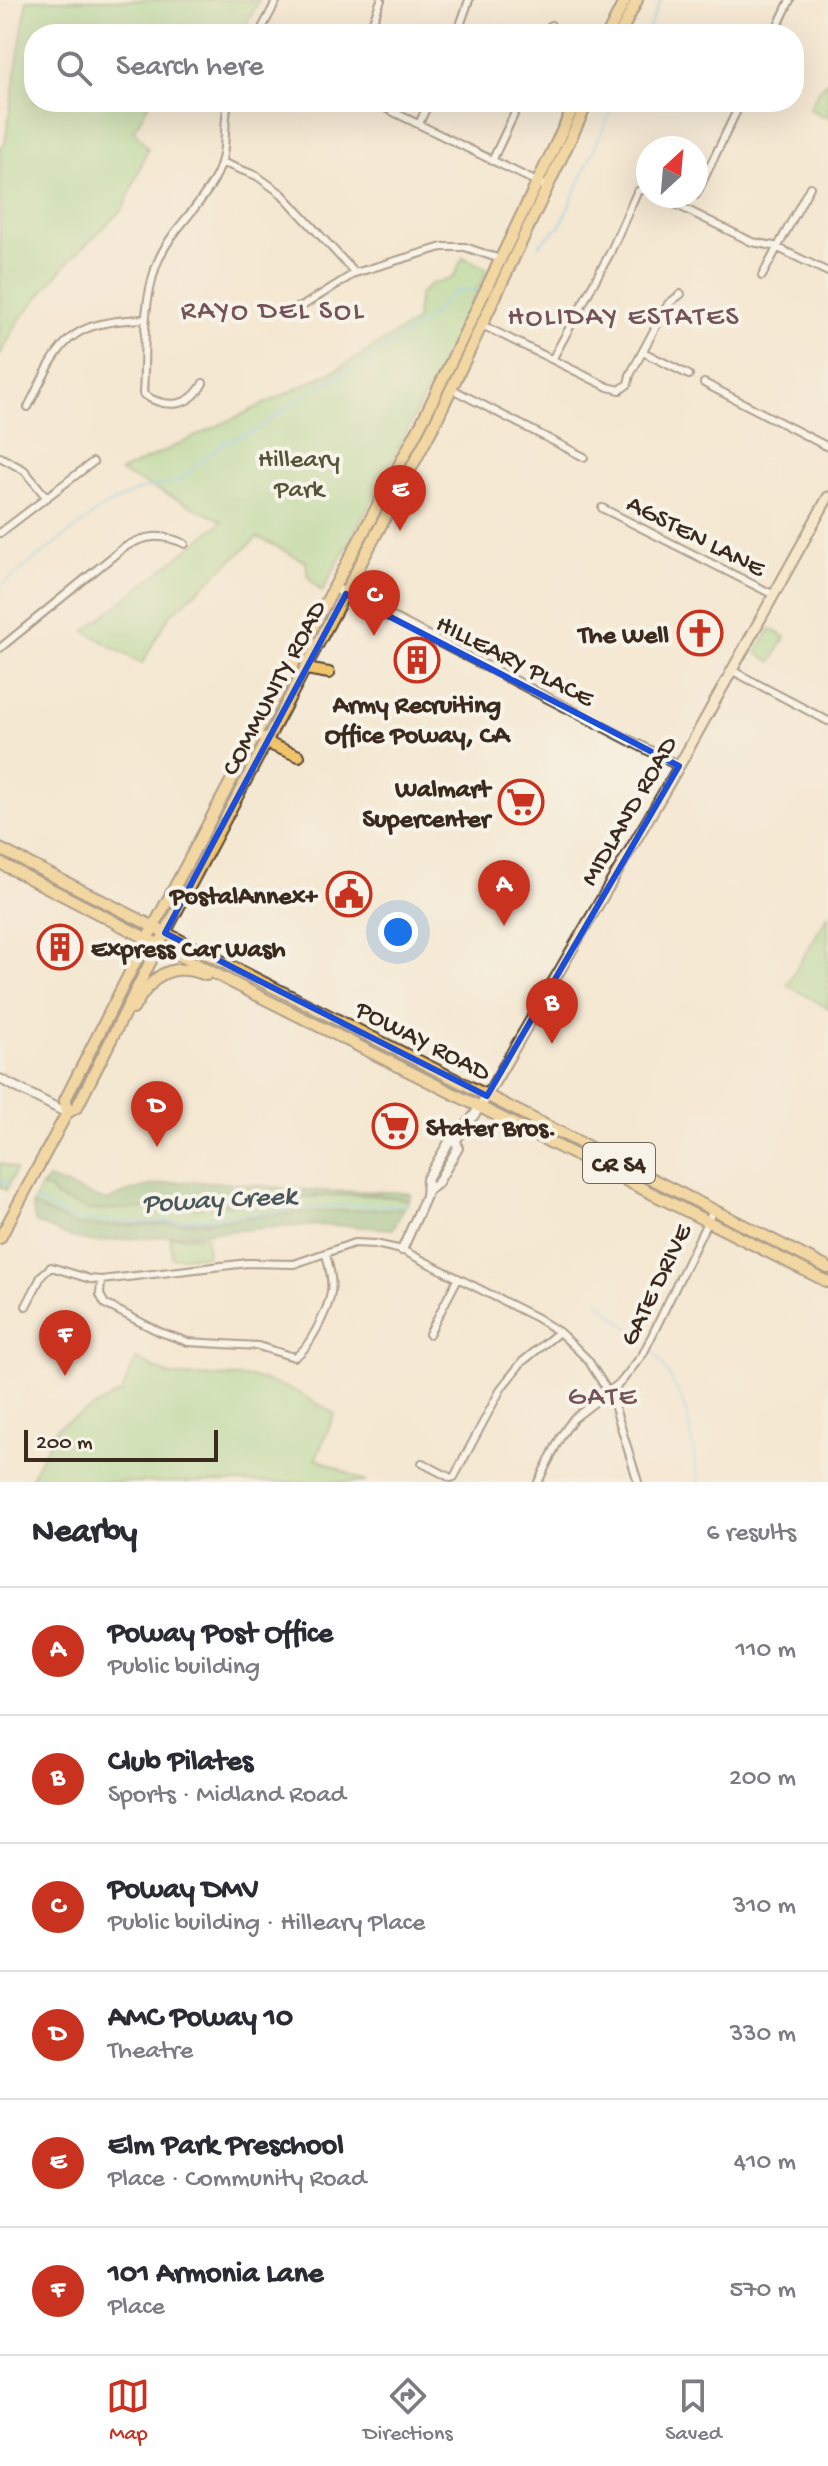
<!DOCTYPE html>
<meta charset="utf-8">
<style>
:root{--surface:#fff;--page:#f2f2f3;--text:#2b2b33;--muted:#7c7c81;--line:#e1e1e2;--accent:#c8321e}
body{margin:0;font-family:"Gochi Hand",sans-serif;background:var(--page);color:var(--text)}
.compass{position:absolute;left:636px;top:136px;width:72px;height:72px;border-radius:50%;background:var(--surface);box-shadow:0 8px 32px #0002;rotate:26deg}
.scale{position:absolute;left:24px;bottom:20px;width:194px;box-sizing:border-box;padding-left:8px;border:4px solid #3b2a1e;border-top:0;font-size:22px;line-height:28px;white-space:nowrap;color:#3b2a1e;-webkit-text-stroke:6px #f7f3e8;paint-order:stroke}
.you{position:absolute;left:398px;top:932px;width:28px;height:28px;margin:-20px;border:6px solid #fff;border-radius:50%;background:#1a73e8;box-shadow:0 0 0 12px #1a73e833}
.badge{display:grid;place-items:center;width:52px;height:52px;border-radius:50%;background:var(--accent);color:#fff;font-size:26px;font-weight:700}
.pin{position:absolute;translate:-50% -66px;filter:drop-shadow(0 2px 4px #0008)}
.pin::after{content:'';position:absolute;top:42px;width:28px;height:24px;background:inherit;clip-path:polygon(0 0,100% 0,50% 100%)}
.list{margin:0;padding:0;list-style:none}
h2{display:flex;justify-content:space-between;align-items:center;height:104px;margin:0;padding:0 32px;font-size:34px}
h2 small{font-size:26px;font-weight:400;color:var(--muted)}
.list li{display:grid;grid-template-columns:52px 1fr auto;gap:24px;align-items:center;box-sizing:border-box;height:128px;padding:0 32px;border-top:2px solid var(--line)}
.list b{display:block;font-size:30px;white-space:nowrap}
.list p{margin:0;font-size:26px;white-space:nowrap;color:var(--muted)}
.list em{font-size:26px;font-style:normal;color:var(--muted)}
.icon{flex:none;width:44px;height:44px;fill:none;stroke:currentColor;stroke-width:2;stroke-linecap:round;stroke-linejoin:round}
.map{position:relative;flex:none;width:828px;height:1482px;overflow:hidden}
.search{position:absolute;background:var(--surface);box-shadow:0 8px 32px #0002;left:24px;right:24px;top:24px;height:88px;display:flex;align-items:center;gap:20px;box-sizing:border-box;padding:0 28px;border-radius:32px;color:var(--muted);font-size:30px}
.sheet{height:872px;background:var(--surface)}
nav{display:flex;justify-content:space-around;align-items:center;box-sizing:border-box;height:112px;border-top:2px solid var(--line);background:var(--surface);font-size:22px;color:var(--muted)}
nav a{display:grid;justify-items:center;gap:4px}
nav .on{color:var(--accent)}
.map>svg:first-child{display:block}
.green{fill:#9ad488;stroke:#6a7f53;stroke-width:2}
.forest{fill:#7bb674;stroke:#5b7049;stroke-width:2}
.lines{fill:none;stroke-linecap:round;stroke-linejoin:round}
.stream{stroke:#6cbfe8;stroke-width:2}
.minor-casing{stroke:#574639;stroke-width:10}
.tertiary-casing{stroke:#574639;stroke-width:12}
.secondary-casing{stroke:#574639;stroke-width:13}
.primary-casing{stroke:#574639;stroke-width:14}
.minor{stroke:#fff;stroke-width:6}
.tertiary{stroke:#fff;stroke-width:8}
.secondary{stroke:#f9e7c3;stroke-width:9}
.primary{stroke:#f1c36a;stroke-width:10}
.marked{fill:none;stroke:#1d4ed8;stroke-width:6;stroke-linejoin:round}
.labels{text-anchor:middle;stroke-width:8;stroke-linejoin:round;paint-order:stroke}
.shield{fill:#f7f3e8;stroke:#73665b;stroke-width:2}
.shield-label{font-size:24px;font-weight:bold;fill:#3b2a1e}
.park-label{font-size:26px;fill:#535438;stroke:#f7f3e8}
.street-label{font-size:26px;fill:#3b2a1e;stroke:#f7f3e8}
.poi-label{font-size:26px;font-weight:bold;fill:#3b2a1e;stroke:#f7f3e8;text-anchor:end}
.neighbourhood-label{font-size:28px;letter-spacing:2px;fill:#745459;stroke:#f7f3e8}
.water-label{font-size:28px;font-style:italic;fill:#4a575b;stroke:#f7f3e8}
</style>
<div class="map">
<svg width="828" height="1482" viewBox="0 0 828 1482">
<rect width="100%" height="100%" fill="#f7f3e8"/>
<filter id="ink" filterUnits="userSpaceOnUse"><feTurbulence type="fractalNoise" baseFrequency=".0125" numOctaves="2"/><feDisplacementMap in="SourceGraphic" scale="16" xChannelSelector="R" yChannelSelector="G"/><feConvolveMatrix kernelMatrix="1 2 1 2 8 2 1 2 1" color-interpolation-filters="sRGB"/></filter>
<filter id="wash" filterUnits="userSpaceOnUse"><feTurbulence type="fractalNoise" baseFrequency=".006" numOctaves="4" result="noise"/><feDisplacementMap in="SourceGraphic" scale="32" xChannelSelector="R" yChannelSelector="G"/><feGaussianBlur stdDeviation="1.8" result="paint"/><feColorMatrix in="noise" values="0 0 0 0 0 0 0 0 0 0 0 0 0 0 0 0 0 1.4 0 .05"/><feComposite in="paint" operator="in"/></filter>
<g filter="url(#wash)">
<rect width="100%" height="100%" fill="#f4e8d2"/>
<path class="green" d="M27,0h232l-18,34h-207v68h116l-16,28 14,18 -24,60 -54,52 -51,60 -19,36v-208l5,-5z
M828,81v37l-19,-9 9,-18z
M463,257l25,12 -109,218 -57,105 -14,-15 -2,-15 -48,-25 -89,79 -27,48 -57,-33 138,-110 -103,-49 218,-103 78,-48 3,-26 12,-11 22,-6z
M770,629l15,8 -13,25 -16,-9z
M828,915v93l-41,-23z
M0,1163l16,6 -10,21 -6,-4z
M41,1187l10,3 13,12c49,2 99,7 148,4 66,-4 131,-18 197,-6l-5,8 -25,3 -280,15 -23,-1 -42,-17 -2,-3z
M206,1236l2,19 -36,3 -2,-21z
M136,1359l35,17 82,1 40,13 42,24 -19,44 50,24h-337l28,-55 65,-35z"/>
<path class="forest" d="M48,1179l59,22c69,-36 151,-11 225,-10 27,1 52,-1 79,3l-2,6 -34,-6 -68,2 -111,11 -108,3 -33,-13 -4,-7 -10,-3z
M32,1205l44,20 45,1 107,-5 19,-4 78,-6 79,-3 -11,21 -57,-4 -57,2 -187,15 -25,-6 -32,-14z"/>
<g class="lines">
<path class="stream" d="M646,34l15,-34
M538,245l22,-19 55,-124
M0,586l102,-78 36,-18 40,-9 44,-37 33,-13 58,-42 30,-15 85,-55 24,-26 24,-4
M0,1180l10,6
M36,1200l31,17 13,3 71,3 195,-18h63
M598,1301l42,37
M654,1352c14,21 28,42 34,68 5,20 5,41 11,62"/>
</g>
</g>
<g filter="url(#ink)">
<g class="lines">
<g class="minor-casing">
<path id="minor" d="M259,34l18,-34
M368,34l13,-34
M457,34l12,-34
M550,34l1,-9
M774,34l16,-34
M373,102l174,85
M725,102l13,6
M419,124l10,-22
M492,161l28,-59
M221,162l36,14 25,18 73,79
M696,195l45,-93
M659,196l93,46 22,4 54,26
M762,276l48,-89
M286,310l15,-3 54,-34 87,-26h23l35,12
M482,325l126,62 12,3 8,-6 2,-9 38,-71 13,-10
M643,352l46,23
M553,358l57,-105 27,-61 3,-2h8
M203,383c-13,25 -38,26 -60,11 3,-46 -2,-82 13,-128 13,-36 45,-58 61,-92 11,-23 6,-48 11,-72
M704,383l124,64
M452,389l132,68
M28,407c33,-65 37,-85 116,-88
M0,457l24,13 23,28
M602,508l172,87
M0,533l93,-71
M0,648l123,-100c22,-13 38,-15 62,-4
M733,671l95,50
M101,1280l-1,15 5,9 55,28 28,10 70,4 36,11c14,-5 35,-50 37,-65 2,-13 -2,-25 -5,-38
M26,1306l16,-31 9,-8 39,12 11,1 147,-17 46,1 60,-21 21,1 27,6 135,68 22,14 16,15 13,13 24,38 26,84
M429,1334l29,-56
M422,1463l29,15 3,-1 48,-90 20,-25 37,-30
M538,1482l23,-46 12,-17 48,-37 22,-28 70,-144"/>
</g>
<g class="tertiary-casing">
<path id="tertiary" d="M335,588l344,178
M0,1079l67,34
M427,1191l10,-7 21,-36 -2,-8
M402,1250l24,-54 1,-17 22,-37 7,-2 24,-33"/>
</g>
<g class="secondary-casing">
<path id="secondary" d="M480,1107l199,-341 149,-269"/>
</g>
<g class="primary-casing">
<path id="primary" d="M608,34l17,-34
M620,34l17,-34
M306,669l23,4
M264,738l10,8 25,10
M0,849l828,419
M0,863l235,121 593,298
M133,1009c18,-31 35,-49 73,-34
M67,1113l-2,-13 82,-161 275,-517 154,-320
M0,1238l67,-125 10,-6 88,-174 269,-508 154,-323"/>
</g>
<use href="#minor" class="minor"/>
<use href="#tertiary" class="tertiary"/>
<use href="#secondary" class="secondary"/>
<use href="#primary" class="primary"/>
</g>
</g>
<path d="M0 0H828V1482H0ZM346,594l333,172 -192,330 -322,-163z" fill="#f4e8d2" fill-opacity=".55" fill-rule="evenodd"/>
<path class="marked" d="M346,594l333,172 -192,330 -322,-163z"/>
<defs>
<g id="church-ring" transform="scale(2.3)"><circle r="9.5" fill="#f7f3e8" stroke="#c8321e" stroke-width="1.5"/><path d="M-1.2-6h2.4v3.5h3.3v2.4h-3.3V6h-2.4V-.1h-3.3v-2.4h3.3Z" fill="#c8321e"/></g>
<g id="building-ring" transform="scale(2.3)"><circle r="9.5" fill="#f7f3e8" stroke="#c8321e" stroke-width="1.5"/><path d="M-4-6H4V6H1V3H-1V6H-4ZM-2.5-4.3h1.7v1.8h-1.7ZM.8-4.3h1.7v1.8H.8ZM-2.5-1h1.7V.8h-1.7ZM.8-1h1.7V.8H.8Z" fill="#c8321e"/></g>
<g id="supermarket-ring" transform="scale(2.3)"><circle r="9.5" fill="#f7f3e8" stroke="#c8321e" stroke-width="1.5"/><path d="M-6-5.5h2.5l.6 2H6L4.5 2H-2.5L-4.4-4H-6ZM-1.5 3.2a1.3 1.3 0 1 0 .1 0ZM3 3.2a1.3 1.3 0 1 0 .1 0Z" fill="#c8321e"/></g>
<g id="civic-ring" transform="scale(2.3)"><circle r="9.5" fill="#f7f3e8" stroke="#c8321e" stroke-width="1.5"/><path d="M-.6-6.5H3V-4.5H.6V-3L4-1V1h2V6H-6V1h2V-1L-.6-3ZM-1.2 2.5V6h2.4V2.5Z" fill="#c8321e"/></g>
</defs>
<g fill-rule="evenodd">
<use href="#church-ring" x="700" y="633"/>
<use href="#building-ring" x="417" y="660"/>
<use href="#supermarket-ring" x="521" y="802"/>
<use href="#civic-ring" x="349" y="894"/>
<use href="#building-ring" x="60" y="947"/>
<use href="#supermarket-ring" x="395" y="1126"/>
</g>
<g class="labels">
<rect class="shield" x="583" y="1143" width="72" height="40" rx="6"/>
<g class="shield-label">
<text x="619" y="1171">CR S4</text>
</g>
<g class="park-label">
<text x="299" y="466">Hilleary<tspan x="299" dy="30">Park</tspan></text>
</g>
<g class="street-label">
<text transform="translate(697 534) rotate(27)" y="9">AGSTEN LANE</text>
<text transform="translate(516 659) rotate(27)" y="9">HILLEARY PLACE</text>
<text transform="translate(272 687) rotate(-62)" y="9">COMMUNITY ROAD</text>
<text transform="translate(627 810) rotate(-60)" y="9">MIDLAND ROAD</text>
<text transform="translate(424 1039) rotate(27)" y="9">POWAY ROAD</text>
<text transform="translate(654 1284) rotate(-64)" y="9">GATE DRIVE</text>
</g>
<g class="poi-label">
<text x="669" y="642">The Well</text>
<text x="417" y="712" text-anchor="middle">Army Recruiting<tspan x="417" dy="30">Office Poway, CA</tspan></text>
<text x="490" y="796">Walmart<tspan x="490" dy="30">Supercenter</tspan></text>
<text x="318" y="903">PostalAnnex+</text>
<text x="91" y="956" text-anchor="start">Express Car Wash</text>
<text x="426" y="1135" text-anchor="start">Stater Bros.</text>
</g>
<g class="neighbourhood-label">
<text x="273" y="318">RAYO DEL SOL</text>
<text x="624" y="324">HOLIDAY ESTATES</text>
<text x="603" y="1404">GATE</text>
</g>
<g class="water-label">
<text transform="translate(219 1197) rotate(-3)" y="10">Poway Creek</text>
</g>
</g>
</svg>
<svg class="compass" viewBox="-18 -18 36 36"><path d="M0-13l5 13h-10z" fill="#e53935"/><path d="M0 13l5-13h-10z" fill="#7c7c81"/></svg>
<div class="scale">200 m</div>
<div class="you"></div>
<div class="pin badge" style="left:504px;top:926px">A</div>
<div class="pin badge" style="left:552px;top:1044px">B</div>
<div class="pin badge" style="left:374px;top:636px">C</div>
<div class="pin badge" style="left:157px;top:1147px">D</div>
<div class="pin badge" style="left:400px;top:531px">E</div>
<div class="pin badge" style="left:65px;top:1376px">F</div>
<div class="search"><svg class="icon" aria-label="search" viewBox="0 0 24 24"><circle cx="10" cy="10" r="6"/><path d="M15 15l6 6"/></svg>Search here</div>
</div>
<section class="sheet">
<h2>Nearby<small>6 results</small></h2>
<ul class="list">
<li><span class="badge">A</span><div><b>Poway Post Office</b><p>Public building</p></div><em>110 m</em></li>
<li><span class="badge">B</span><div><b>Club Pilates</b><p>Sports · Midland Road</p></div><em>200 m</em></li>
<li><span class="badge">C</span><div><b>Poway DMV</b><p>Public building · Hilleary Place</p></div><em>310 m</em></li>
<li><span class="badge">D</span><div><b>AMC Poway 10</b><p>Theatre</p></div><em>330 m</em></li>
<li><span class="badge">E</span><div><b>Elm Park Preschool</b><p>Place · Community Road</p></div><em>410 m</em></li>
<li><span class="badge">F</span><div><b>101 Armonia Lane</b><p>Place</p></div><em>570 m</em></li>
</ul>
</section>
<nav>
<a class="on"><svg class="icon" aria-label="map" viewBox="0 0 24 24"><path d="M3 6l6-2 6 2 6-2v14l-6 2-6-2-6 2zM9 4v14M15 6v14"/></svg>Map</a>
<a><svg class="icon" aria-label="directions" viewBox="0 0 24 24"><path d="M12 3l9 9-9 9-9-9zM9 14v-3h6M13 9l2 2-2 2"/></svg>Directions</a>
<a><svg class="icon" aria-label="saved" viewBox="0 0 24 24"><path d="M7 4h10v16l-5-4-5 4z"/></svg>Saved</a>
</nav>
